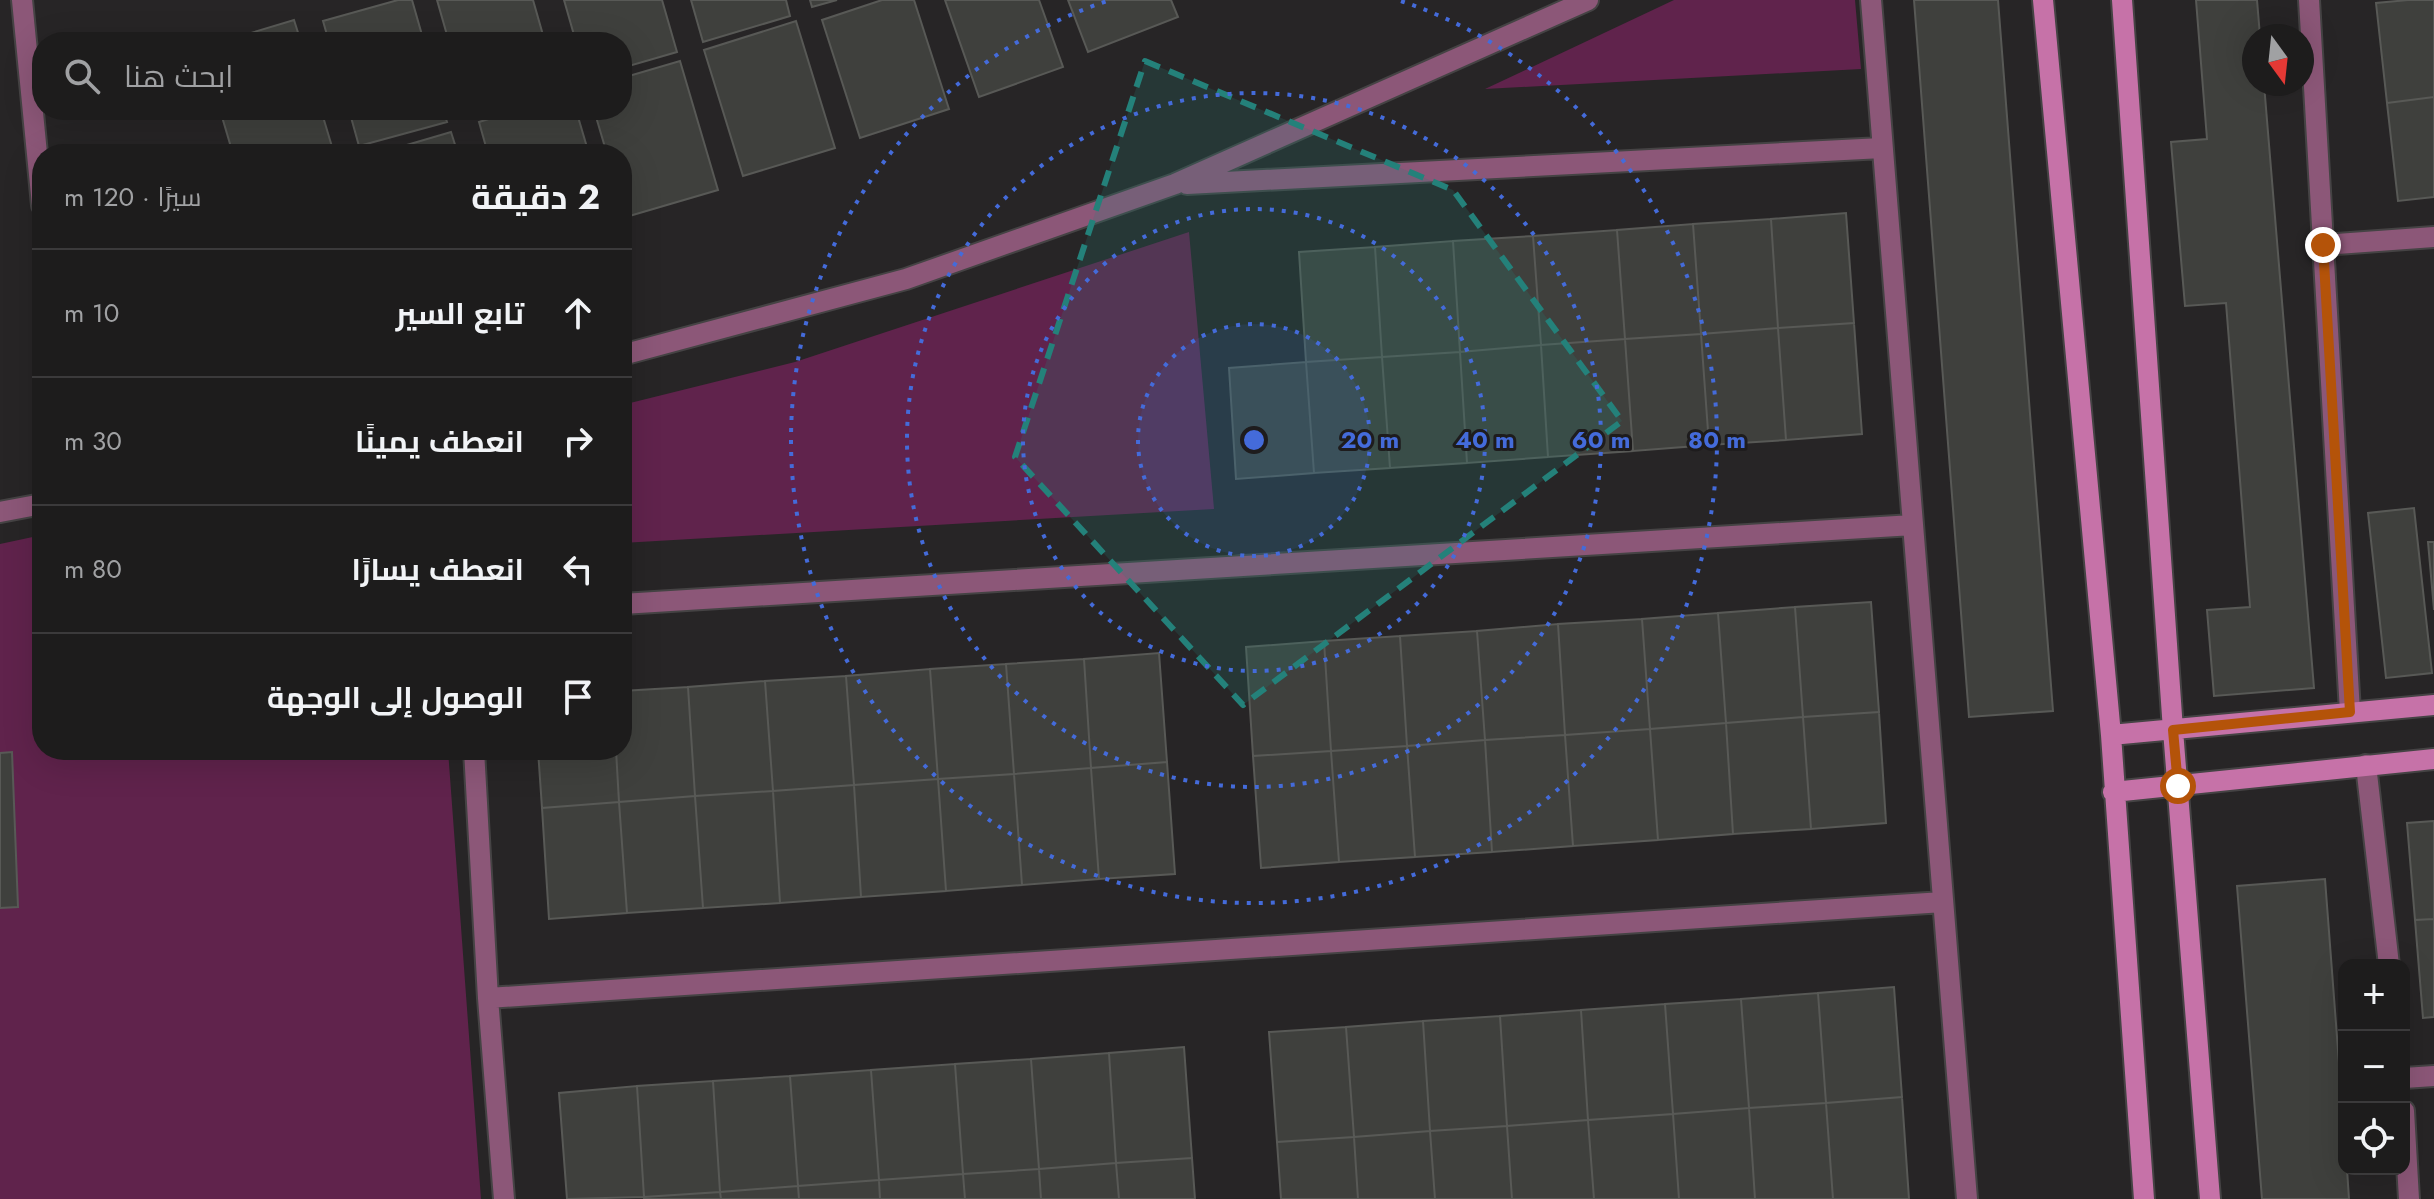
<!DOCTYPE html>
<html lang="ar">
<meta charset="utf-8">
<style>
:root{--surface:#1d1c1c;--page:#252525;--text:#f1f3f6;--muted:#a0a1a3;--line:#3b3a3b}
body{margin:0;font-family:Jost,Cairo,sans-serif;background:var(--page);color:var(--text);direction:rtl}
.controls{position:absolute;right:24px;bottom:24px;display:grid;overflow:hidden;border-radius:16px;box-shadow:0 8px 32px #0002}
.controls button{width:72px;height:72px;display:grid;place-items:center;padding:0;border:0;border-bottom:2px solid var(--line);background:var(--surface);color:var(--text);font:40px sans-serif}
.compass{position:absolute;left:2242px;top:24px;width:72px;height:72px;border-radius:50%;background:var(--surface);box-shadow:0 8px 32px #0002;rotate:165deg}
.stop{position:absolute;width:24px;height:24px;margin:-18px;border:6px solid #b45309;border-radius:50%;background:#fff}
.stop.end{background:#b45309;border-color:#fff;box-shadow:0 2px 8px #0008}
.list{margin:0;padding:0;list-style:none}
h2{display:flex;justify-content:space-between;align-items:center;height:104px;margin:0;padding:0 32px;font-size:34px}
h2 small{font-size:26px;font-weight:400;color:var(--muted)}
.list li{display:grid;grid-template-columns:52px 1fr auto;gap:24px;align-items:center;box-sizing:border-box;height:128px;padding:0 32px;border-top:2px solid var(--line)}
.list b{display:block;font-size:30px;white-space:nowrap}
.list em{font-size:26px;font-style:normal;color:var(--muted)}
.icon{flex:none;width:44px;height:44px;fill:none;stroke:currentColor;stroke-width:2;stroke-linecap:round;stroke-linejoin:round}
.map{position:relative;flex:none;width:2434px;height:1199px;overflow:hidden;direction:ltr}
.search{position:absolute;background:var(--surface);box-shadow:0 8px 32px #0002;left:32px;top:32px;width:600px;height:88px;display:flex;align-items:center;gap:20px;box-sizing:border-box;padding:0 28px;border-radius:32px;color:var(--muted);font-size:30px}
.panel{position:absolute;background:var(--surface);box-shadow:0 8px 32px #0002;left:32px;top:144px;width:600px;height:616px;border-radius:32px;direction:rtl}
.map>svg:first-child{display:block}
.green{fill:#60234c}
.building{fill:#3f403d;stroke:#585956;stroke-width:2}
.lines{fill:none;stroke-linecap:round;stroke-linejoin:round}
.street-casing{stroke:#454344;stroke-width:24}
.secondary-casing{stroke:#454344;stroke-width:24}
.street{stroke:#8c5778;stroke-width:20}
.secondary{stroke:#c672a8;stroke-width:20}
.route{stroke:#b45309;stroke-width:10}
.marked{fill:#24817a;fill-opacity:0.2;stroke:#24817a;stroke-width:6;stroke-dasharray:16 10;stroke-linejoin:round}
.ring{fill:none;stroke:#446bda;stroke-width:4;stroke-dasharray:4 8}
.centre{fill:#446bda;stroke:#1e1c1d;stroke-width:4}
.ring-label{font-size:24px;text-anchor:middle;font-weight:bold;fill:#446bda;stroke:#1e1c1d;stroke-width:6;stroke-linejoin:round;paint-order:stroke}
</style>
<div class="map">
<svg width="2434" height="1199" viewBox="0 0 2434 1199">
<rect width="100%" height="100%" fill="#272526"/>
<path class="green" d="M1674,0h181l6,69 -376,20z
M1189,232l25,277 -592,34v-138l173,-43z
M42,535v215h406l33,449h-481v-655z"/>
<path class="building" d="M398,0h14l12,42h-95l-6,-21z
M437,0h96l12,42h-96z
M564,0h98l15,52 -55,16v-26h-46z
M691,0h95l4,16 -87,26z
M810,0h27l-25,7z
M882,0h32l35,109 -89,29 -38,-118z
M945,0h94l24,67 -84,30z
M1068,0h103l7,17 -90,35z
M1914,0h84l55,711 -84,6z
M2196,0h61l3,36h-6v48h10l50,604 -100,8 -7,-86 43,-3 -24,-304 -41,3 -14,-164 36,-3z
M2408,0h26v97l-47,6 -11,-100z
M294,20l7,22h-80z
M796,21l39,127 -92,28 -39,-126z
M680,61l38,129 -92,27 -4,-13v-50h-15l-13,-44h28v-32z
M2434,97v100l-36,4 -11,-98z
M220,110h101l12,40 -15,4h-85z
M349,110h94l4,12 -88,24z
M518,110h58l13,44h-101l-9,-32z
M451,132l7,22h-82z
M1846,213l8,110 -76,5 -7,-109z
M1771,219l7,109 -77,6 -8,-110z
M1693,224l8,110 -76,5 -8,-109z
M1617,230l8,109 -84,6 -8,-109z
M1533,236l8,109 -81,7 -7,-111z
M1453,241l7,111 -78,5 -7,-110z
M1375,247l7,110 -76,5 -7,-110z
M1854,323l8,111 -76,6 -8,-112z
M1778,328l8,112 -77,5 -8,-111z
M1701,334l8,111 -76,6 -8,-112z
M1625,339l8,112 -85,6 -7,-112z
M1541,345l7,112 -81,6 -7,-111z
M1460,352l7,111 -77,5 -8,-111z
M1382,357l8,111 -76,5 -8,-111z
M1306,362l8,111 -78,6 -7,-111z
M2414,508l18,165 -46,5 -18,-165z
M2428,542h6v68z
M1871,602l8,110 -76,5 -8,-110z
M1795,607l8,110 -77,6 -8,-110z
M1718,613l8,110 -76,6 -8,-110z
M1642,619l8,110 -85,6 -7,-111z
M1558,624l7,111 -80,5 -8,-109z
M1477,631l8,109 -78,6 -7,-110z
M1400,636l7,110 -76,5 -7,-110z
M1324,641l7,110 -78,5 -7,-109z
M1159,653l8,109 -76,6 -7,-109z
M1084,659l7,109 -77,6 -8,-110z
M1006,664l8,110 -76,5 -8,-110z
M930,669l8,110 -84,6 -8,-109z
M846,676l8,109 -81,6 -8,-110z
M765,681l8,110 -78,5 -7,-109z
M688,687l7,109 -76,6 -3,-52h6v-59z
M1879,712l7,111 -75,6 -8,-112z
M1803,717l8,112 -78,5 -7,-111z
M1726,723l7,111 -75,6 -8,-111z
M1650,729l8,111 -85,6 -8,-111z
M1565,735l8,111 -81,6 -7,-112z
M1485,740l7,112 -77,5 -8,-111z
M1407,746l8,111 -76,5 -8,-111z
M538,750h78l3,52 -77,6z
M1331,751l8,111 -78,6 -8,-112z
M12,752l6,155 -18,1v-155z
M1167,762l8,112 -76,5 -8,-111z
M1091,768l8,111 -77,6 -8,-111z
M1014,774l8,111 -76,6 -8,-112z
M938,779l8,112 -85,6 -7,-112z
M854,785l7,112 -81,6 -7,-112z
M773,791l7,112 -77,5 -8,-112z
M695,796l8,112 -76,5 -8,-111z
M619,802l8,111 -78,6 -7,-111z
M2434,821v98l-19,1 -8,-97z
M2325,879l19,250v40h3l2,30h-87l-25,-313z
M2434,919v98l-11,1 -8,-98z
M1894,987l8,110 -76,6 -8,-110z
M1818,993l8,110 -77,5 -8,-109z
M1741,999l8,109 -76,6 -8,-110z
M1665,1004l8,110 -85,6 -7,-110z
M1581,1010l7,110 -81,6 -7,-110z
M1500,1016l7,110 -77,5 -7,-110z
M1423,1021l7,110 -76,6 -8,-110z
M1346,1027l8,110 -77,5 -8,-110z
M1184,1047l8,111 -76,5 -7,-110z
M1109,1053l7,110 -77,6 -8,-110z
M1031,1059l8,110 -76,5 -8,-110z
M955,1064l8,110 -84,6 -8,-110z
M871,1070l8,110 -81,6 -8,-110z
M790,1076l8,110 -78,6 -7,-111z
M713,1081l7,111 -76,5 -7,-111z
M637,1086l7,111 -77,2 -8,-106z
M1902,1097l7,102h-76l-7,-96z
M1826,1103l7,96h-78l-6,-91z
M1749,1108l6,91h-76l-6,-85z
M1673,1114l6,85h-85l-6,-79z
M1588,1120l6,79h-82l-5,-73z
M1507,1126l5,73h-77l-5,-68z
M1430,1131l5,68h-77l-4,-62z
M1354,1137l4,62h-77l-4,-57z
M1192,1158l3,41h-76l-3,-36z
M1116,1163l3,36h-78l-2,-30z
M1039,1169l2,30h-76l-2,-25z
M963,1174l2,25h-85l-1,-19z
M879,1180l1,19h-81l-1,-13z
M798,1186l1,13h-78l-1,-7z
M720,1192l1,7h-77v-2z"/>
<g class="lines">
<g class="street-casing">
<path id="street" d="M22,0l20,205
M1871,0l96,1199
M2309,0l41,712
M1187,184l695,-36
M2323,245l111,-8
M622,355l284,-76 269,-95 413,-184
M0,512l42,-8
M622,604l1291,-79
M474,750l14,248 16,201
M2366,765l23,200
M488,998l1455,-96
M2404,1078l30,-2
M2404,1111l5,88"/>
</g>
<g class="secondary-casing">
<path id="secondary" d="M2043,0l68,735 33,464
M2122,0l51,730 37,469
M2111,735l323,-30
M2113,792l321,-33"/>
</g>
<use href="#street" class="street"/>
<use href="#secondary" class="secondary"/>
</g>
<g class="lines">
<path class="route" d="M2178,786l-5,-56 177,-18 -27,-467"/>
</g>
<path class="marked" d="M1145,61l308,129 169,231 -379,284 -228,-248z"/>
<circle cx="1254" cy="440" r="116" fill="#446bda" fill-opacity=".12"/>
<g class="ring">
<circle cx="1254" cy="440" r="116"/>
<circle cx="1254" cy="440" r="231"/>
<circle cx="1254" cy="440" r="347"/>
<path d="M1401 1A463 463 0 1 1 1107 1"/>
</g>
<circle cx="1254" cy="440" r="12" class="centre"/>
<g class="ring-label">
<text x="1370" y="448">20 m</text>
<text x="1485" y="448">40 m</text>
<text x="1601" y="448">60 m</text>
<text x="1717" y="448">80 m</text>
</g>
</svg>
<div class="controls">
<button>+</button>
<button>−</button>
<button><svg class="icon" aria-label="locate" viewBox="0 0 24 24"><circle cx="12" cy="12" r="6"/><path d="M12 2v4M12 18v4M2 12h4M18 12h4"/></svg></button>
</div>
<svg class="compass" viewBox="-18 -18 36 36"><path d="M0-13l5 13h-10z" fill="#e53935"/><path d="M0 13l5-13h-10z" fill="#a0a1a3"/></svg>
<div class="stop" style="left:2178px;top:786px"></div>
<div class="stop end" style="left:2323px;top:245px"></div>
<div class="search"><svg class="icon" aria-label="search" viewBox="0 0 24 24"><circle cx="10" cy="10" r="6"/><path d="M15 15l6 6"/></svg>ابحث هنا</div>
<section class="panel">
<h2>2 دقيقة<small>سيرًا · 120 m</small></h2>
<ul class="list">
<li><svg class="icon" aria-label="ahead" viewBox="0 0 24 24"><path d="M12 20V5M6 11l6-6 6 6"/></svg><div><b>تابع السير</b></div><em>10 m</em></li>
<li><svg class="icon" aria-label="right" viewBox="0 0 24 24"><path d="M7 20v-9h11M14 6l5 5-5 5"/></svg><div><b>انعطف يمينًا</b></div><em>30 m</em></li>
<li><svg class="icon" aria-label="left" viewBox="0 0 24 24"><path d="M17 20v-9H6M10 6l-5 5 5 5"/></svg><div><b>انعطف يسارًا</b></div><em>80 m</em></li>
<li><svg class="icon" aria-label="arrive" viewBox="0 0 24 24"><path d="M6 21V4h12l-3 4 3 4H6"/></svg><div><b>الوصول إلى الوجهة</b></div></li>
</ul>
</section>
</div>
